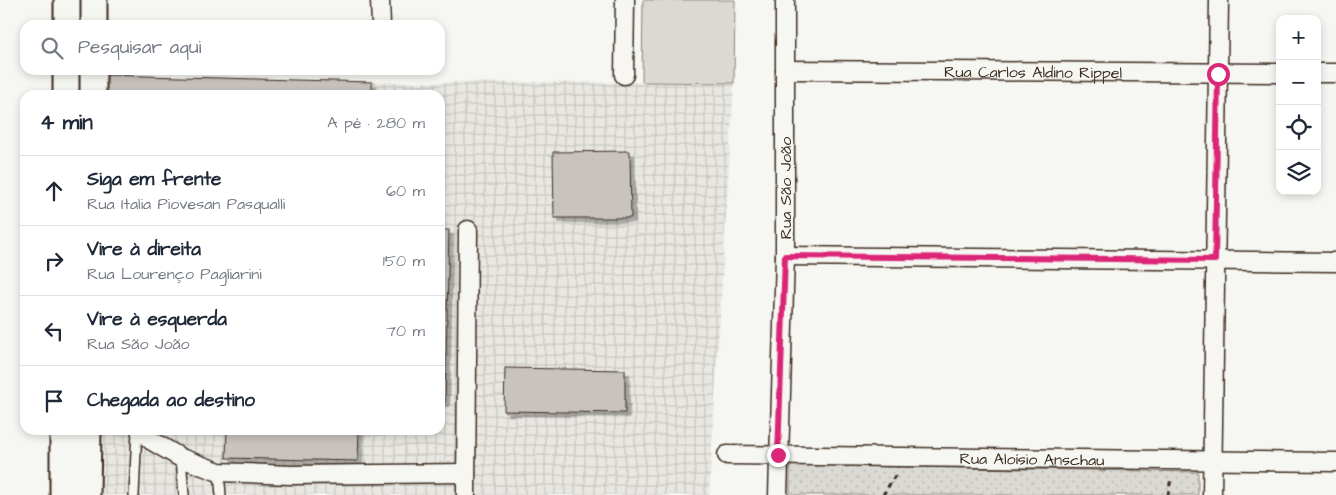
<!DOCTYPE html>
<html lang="pt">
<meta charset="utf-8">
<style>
:root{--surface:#fff;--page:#f2f2f3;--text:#1f2937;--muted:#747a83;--line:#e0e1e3}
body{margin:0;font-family:"Architects Daughter",sans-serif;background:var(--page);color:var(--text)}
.controls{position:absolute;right:15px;top:15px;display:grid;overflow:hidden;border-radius:10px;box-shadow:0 2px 8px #0003}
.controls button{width:45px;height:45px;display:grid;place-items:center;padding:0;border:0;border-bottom:1px solid var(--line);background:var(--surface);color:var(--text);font:25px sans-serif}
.stop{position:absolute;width:15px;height:15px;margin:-11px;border:4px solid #db2777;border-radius:50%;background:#fff}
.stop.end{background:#db2777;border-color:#fff;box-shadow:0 1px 5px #0008}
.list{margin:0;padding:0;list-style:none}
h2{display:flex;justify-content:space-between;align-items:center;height:65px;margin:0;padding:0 20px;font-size:21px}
h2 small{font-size:16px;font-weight:400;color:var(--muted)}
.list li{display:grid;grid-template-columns:32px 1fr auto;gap:15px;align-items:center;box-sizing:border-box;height:70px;padding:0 20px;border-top:1px solid var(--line)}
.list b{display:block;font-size:19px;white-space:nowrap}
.list p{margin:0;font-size:16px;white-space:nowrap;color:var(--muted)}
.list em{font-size:16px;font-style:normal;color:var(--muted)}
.icon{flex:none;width:28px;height:28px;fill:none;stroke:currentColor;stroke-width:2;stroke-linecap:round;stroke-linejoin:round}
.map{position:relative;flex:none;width:1336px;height:495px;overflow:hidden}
.search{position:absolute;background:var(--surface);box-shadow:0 2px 8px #0003;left:20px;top:20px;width:425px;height:55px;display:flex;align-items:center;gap:12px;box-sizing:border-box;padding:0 18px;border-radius:15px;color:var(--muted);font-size:19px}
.panel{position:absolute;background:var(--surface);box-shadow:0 2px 8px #0003;left:20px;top:90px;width:425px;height:345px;border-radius:15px}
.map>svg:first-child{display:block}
.industrial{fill:url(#industrial-grid)}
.park{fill:url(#park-dots);stroke:#8a8278}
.pitch{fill:#dad9d3;stroke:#8a8278}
.building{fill:#c8c3be;stroke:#3b2a1e;filter:url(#shadow)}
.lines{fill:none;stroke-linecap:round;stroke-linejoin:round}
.service-casing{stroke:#3b2a1e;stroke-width:12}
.minor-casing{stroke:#3b2a1e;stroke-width:21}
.secondary-casing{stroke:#3b2a1e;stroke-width:29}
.path{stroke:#3b2a1e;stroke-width:3;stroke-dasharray:5 4;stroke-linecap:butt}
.service{stroke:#f6f6f2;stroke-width:9}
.minor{stroke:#f6f6f2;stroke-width:18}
.secondary{stroke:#f6f6f2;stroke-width:25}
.route{stroke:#db2777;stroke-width:6}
.labels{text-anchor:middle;stroke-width:4;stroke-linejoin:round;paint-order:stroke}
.street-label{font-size:16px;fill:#3b2a1e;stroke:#f6f6f2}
</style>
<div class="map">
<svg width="1336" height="495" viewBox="0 0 1336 495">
<defs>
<pattern id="industrial-grid" width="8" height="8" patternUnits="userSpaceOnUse" patternTransform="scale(1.25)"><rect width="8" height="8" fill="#e8e7e2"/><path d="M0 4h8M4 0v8" fill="none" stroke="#c8c6c1"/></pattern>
<pattern id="park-dots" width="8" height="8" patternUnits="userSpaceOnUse" patternTransform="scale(1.25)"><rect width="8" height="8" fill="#dad9d3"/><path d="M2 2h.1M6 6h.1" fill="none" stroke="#bcbab5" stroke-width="1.8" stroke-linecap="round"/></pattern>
<filter id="shadow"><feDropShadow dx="4.5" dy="4.5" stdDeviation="0" flood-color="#0004"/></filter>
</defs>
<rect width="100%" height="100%" fill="#f6f6f2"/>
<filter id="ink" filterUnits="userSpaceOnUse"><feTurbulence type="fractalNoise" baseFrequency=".02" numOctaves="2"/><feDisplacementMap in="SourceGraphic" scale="10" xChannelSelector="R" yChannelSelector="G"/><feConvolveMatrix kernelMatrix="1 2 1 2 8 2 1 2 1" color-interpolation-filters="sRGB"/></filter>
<g filter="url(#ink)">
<path class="industrial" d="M105,75l267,7 362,1 -25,412h-613l1,-65h343v-335h-335z"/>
<path class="park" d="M790,465l408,7v23h-408z"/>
<path class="pitch" d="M643,0h92l-1,83 -92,-1z"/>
<path class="building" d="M105,75l267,7v13h-267z
M630,151l1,67h-77l-1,-66z
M440,230h9l-4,172h-5z
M505,368l120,2v43l-121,-2z
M227,430h132l-1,31 -132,-3z"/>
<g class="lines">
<g class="service-casing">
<path id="service" d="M181,458l3,37
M219,472l2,23
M134,495l3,-65"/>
</g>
<g class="minor-casing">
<g id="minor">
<path d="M380,0l1,25"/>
<path id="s1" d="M785,70l495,3"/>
<path d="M1317,73h19"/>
<path d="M624,75l1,-75"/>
<path d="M785,256l551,6"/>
<path d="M140,430l12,11 29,17 38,14 72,3 175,-2"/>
<path id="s2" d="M727,455l609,7"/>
<path d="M466,495l2,-265"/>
<path d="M778,495l7,-239v-256"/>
<path d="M1212,495l7,-495"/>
</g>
</g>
<g class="secondary-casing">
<path id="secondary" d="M67,25v-25
M94,25v-25
M66,95v-25
M93,95v-25
M63,495v-65
M87,495l1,-65"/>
</g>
<path class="path" d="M883,495l13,-21
M1168,495l3,-17"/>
<use href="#service" class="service"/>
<use href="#minor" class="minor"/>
<use href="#secondary" class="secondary"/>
</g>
</g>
<g class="lines" filter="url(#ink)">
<path class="route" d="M778,455l7,-199 430,4 3,-186"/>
</g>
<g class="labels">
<g class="street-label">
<text dy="6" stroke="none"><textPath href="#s1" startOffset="248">Rua Carlos Aldino Rippel</textPath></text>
<text transform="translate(785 188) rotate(-90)" y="6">Rua São João</text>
<text dy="6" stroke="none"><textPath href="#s2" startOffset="305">Rua Aloísio Anschau</textPath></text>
</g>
</g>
</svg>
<div class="controls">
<button>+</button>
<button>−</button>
<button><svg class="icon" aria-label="locate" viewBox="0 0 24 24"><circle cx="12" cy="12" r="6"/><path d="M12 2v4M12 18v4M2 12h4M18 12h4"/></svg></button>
<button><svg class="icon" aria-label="layers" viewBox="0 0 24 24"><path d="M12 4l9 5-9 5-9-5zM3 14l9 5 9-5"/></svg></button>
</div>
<div class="stop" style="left:1218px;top:74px"></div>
<div class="stop end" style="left:778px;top:455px"></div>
<div class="search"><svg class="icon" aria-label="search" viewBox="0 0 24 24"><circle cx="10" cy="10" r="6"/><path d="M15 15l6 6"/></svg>Pesquisar aqui</div>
<section class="panel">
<h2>4 min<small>A pé · 280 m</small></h2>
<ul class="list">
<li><svg class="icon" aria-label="ahead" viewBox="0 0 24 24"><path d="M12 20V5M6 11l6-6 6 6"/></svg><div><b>Siga em frente</b><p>Rua Italia Piovesan Pasqualli</p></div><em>60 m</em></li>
<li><svg class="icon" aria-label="right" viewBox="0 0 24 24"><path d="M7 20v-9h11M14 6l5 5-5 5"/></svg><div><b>Vire à direita</b><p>Rua Lourenço Pagliarini</p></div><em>150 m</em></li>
<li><svg class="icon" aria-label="left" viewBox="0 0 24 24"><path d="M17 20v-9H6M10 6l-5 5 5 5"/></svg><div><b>Vire à esquerda</b><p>Rua São João</p></div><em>70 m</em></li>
<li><svg class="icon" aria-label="arrive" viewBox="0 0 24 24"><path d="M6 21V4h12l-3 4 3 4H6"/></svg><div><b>Chegada ao destino</b></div></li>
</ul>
</section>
</div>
